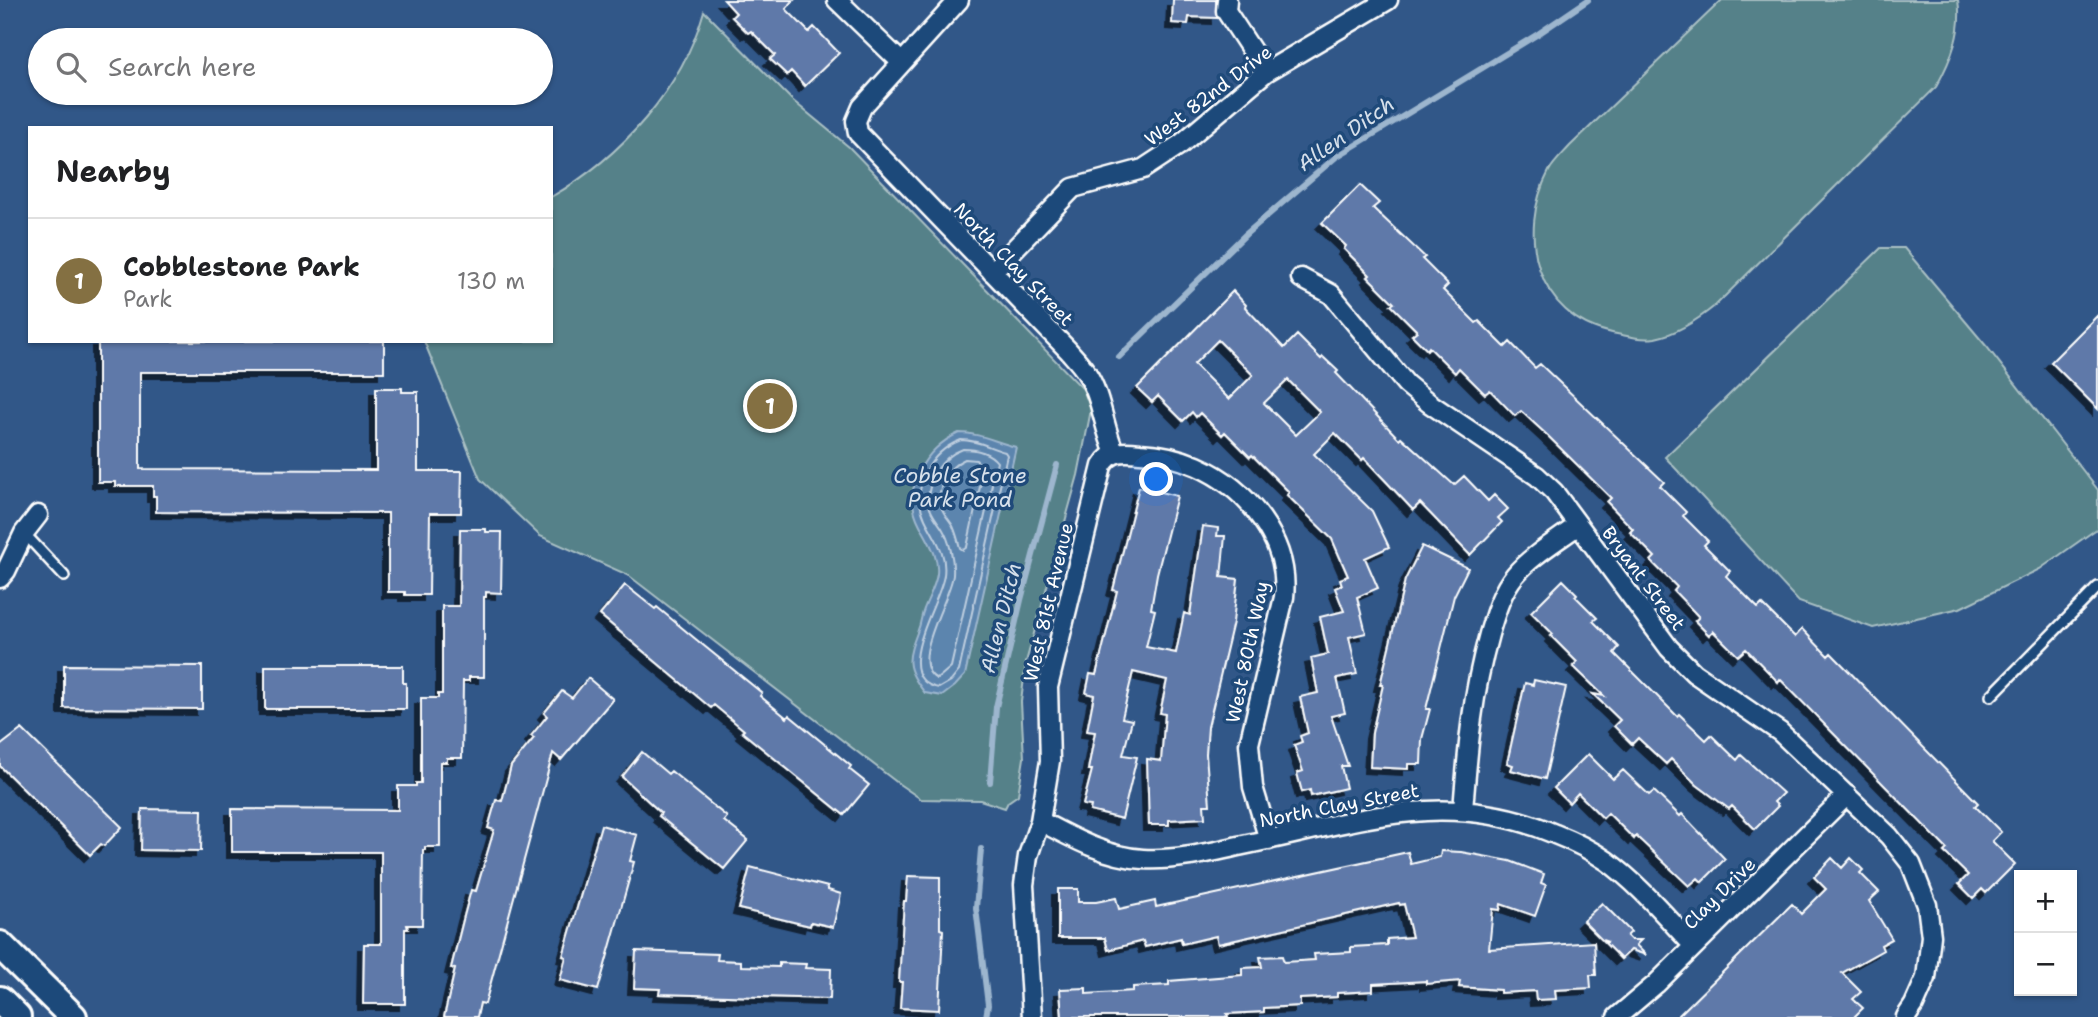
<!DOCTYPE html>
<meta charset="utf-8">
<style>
:root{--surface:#fff;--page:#f6f6f6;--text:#202124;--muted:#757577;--line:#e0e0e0;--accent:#847042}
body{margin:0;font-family:"Shantell Sans",sans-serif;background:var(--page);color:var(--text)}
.controls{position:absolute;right:21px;bottom:21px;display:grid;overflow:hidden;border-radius:0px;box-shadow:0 2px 5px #0004}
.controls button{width:63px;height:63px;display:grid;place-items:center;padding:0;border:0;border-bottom:2px solid var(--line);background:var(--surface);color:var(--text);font:35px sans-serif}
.you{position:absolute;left:1157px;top:480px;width:24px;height:24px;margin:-18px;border:5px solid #fff;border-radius:50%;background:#1a73e8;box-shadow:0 0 0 10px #1a73e833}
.badge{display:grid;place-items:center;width:46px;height:46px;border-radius:50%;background:var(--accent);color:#fff;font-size:23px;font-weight:700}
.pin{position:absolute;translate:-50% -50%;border:4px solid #fff;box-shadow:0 2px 7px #0006}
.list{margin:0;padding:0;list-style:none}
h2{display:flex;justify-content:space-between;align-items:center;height:91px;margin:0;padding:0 28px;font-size:30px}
h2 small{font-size:23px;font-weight:400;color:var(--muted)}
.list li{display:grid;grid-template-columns:46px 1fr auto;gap:21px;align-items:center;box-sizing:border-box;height:126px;padding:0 28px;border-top:2px solid var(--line)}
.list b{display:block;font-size:26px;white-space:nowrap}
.list p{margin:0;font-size:23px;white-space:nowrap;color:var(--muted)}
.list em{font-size:23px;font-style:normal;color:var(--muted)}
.icon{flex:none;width:38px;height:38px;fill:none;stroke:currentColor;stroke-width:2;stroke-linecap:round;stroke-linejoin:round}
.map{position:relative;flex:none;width:2098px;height:1017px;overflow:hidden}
.search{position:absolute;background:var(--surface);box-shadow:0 2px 5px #0004;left:28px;top:28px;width:525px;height:77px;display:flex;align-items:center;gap:18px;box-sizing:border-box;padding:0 24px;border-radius:38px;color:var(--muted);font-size:26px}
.panel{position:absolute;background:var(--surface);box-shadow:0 2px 5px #0004;left:28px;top:126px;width:525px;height:217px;border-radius:0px}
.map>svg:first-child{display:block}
.green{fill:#558189;stroke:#aac0c4;stroke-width:2}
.water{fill:#5c85ae;stroke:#9db6ce;stroke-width:2}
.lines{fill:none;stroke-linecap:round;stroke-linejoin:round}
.shore{stroke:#becedf;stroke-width:2}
.stream{stroke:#9db6ce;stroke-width:6}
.building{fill:#5f79a9;stroke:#fff;stroke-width:2;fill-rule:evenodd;filter:url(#shadow)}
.service-casing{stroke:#fff;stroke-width:14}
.minor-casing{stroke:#fff;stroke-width:23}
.primary-casing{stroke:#fff;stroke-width:32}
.service{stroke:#1f4a7a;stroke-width:9}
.minor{stroke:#1f4a7a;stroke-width:18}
.primary{stroke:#1f4a7a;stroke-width:26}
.labels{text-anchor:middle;stroke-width:7;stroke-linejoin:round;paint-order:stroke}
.street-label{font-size:19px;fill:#fff;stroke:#1f4a7a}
.water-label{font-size:21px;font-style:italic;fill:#d6e0eb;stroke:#1f4a7a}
</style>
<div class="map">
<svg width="2098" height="1017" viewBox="0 0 2098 1017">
<defs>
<filter id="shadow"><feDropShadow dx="-6" dy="6" stdDeviation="0" flood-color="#0009"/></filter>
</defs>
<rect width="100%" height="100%" fill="#315788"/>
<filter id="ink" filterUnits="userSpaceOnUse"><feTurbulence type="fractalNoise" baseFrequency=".0143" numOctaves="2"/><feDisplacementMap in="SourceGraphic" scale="14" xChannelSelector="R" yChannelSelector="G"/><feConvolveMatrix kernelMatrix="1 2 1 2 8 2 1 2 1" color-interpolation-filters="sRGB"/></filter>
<g filter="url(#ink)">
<path class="green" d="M1722,0h236c5,31 -7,60 -22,87l-220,218c-16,13 -39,29 -61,33 -14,2 -29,-2 -43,-5 -76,-16 -96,-99 -63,-162 5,-9 14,-17 21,-25z
M704,11l88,89 57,47 234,242 8,21 -13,65 -52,187 -5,40 3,56 -6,37 -10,7 -3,6 -25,-8 -59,-1 -22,-15 -271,-209 -88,-39 -60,-57 -56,-138h127v-144c70,-40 131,-108 153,-186z
M1881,248h23l83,99 111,143v38l-58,41 -80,39 -87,20 -74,-26 -134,-145z"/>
<path class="water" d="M959,433c21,0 36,9 57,14l-51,228 -10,11 -13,10 -17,-3c-21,-26 -18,-34 -7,-63 3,-7 3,-14 6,-21 4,-11 11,-22 13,-35 2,-19 -9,-33 -17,-49 -20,-37 5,-77 39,-92z"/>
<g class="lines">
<path class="shore" d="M961,440c18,0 28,8 44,12l2,3 -48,216 -8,10 -12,7c-51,-9 2,-86 5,-113 3,-24 -10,-37 -19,-56 -15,-32 5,-67 36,-79z
M963,449c12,0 26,3 34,13l-46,205 -14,12c-30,-15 13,-79 16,-104 1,-15 -3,-34 -11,-47 -5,-8 -11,-14 -13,-23 -3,-25 12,-48 34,-56z
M965,459l11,1 8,8 -17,79 -4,3 -3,-2c-2,-8 -4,-15 -7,-22 -4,-7 -10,-12 -12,-20 -5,-19 6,-39 24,-47z"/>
<path class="stream" d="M1119,357l127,-123 90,-77 202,-123 50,-34
M990,782l6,-75 25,-107 36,-135
M981,849l-5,59 12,97 -2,12"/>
</g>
<path class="building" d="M724,0h70l-8,9 23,23 5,-5 25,26 -34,33 -14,-15 -4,4 -17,-16 5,-4 -24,-24 -3,2 -16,-16 4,-4z
M1173,0h43l1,18 -28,-1 -1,7 -16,-1z
M1360,185l19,18 -6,5 52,49 -3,2 26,26 -5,5 33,33 3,-2 26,26 5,-5 25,26 5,-4 124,118 -4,4 26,26 -3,4 25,25 -4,4 26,26 -4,5 32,32 4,-4 33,33 7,-8 26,27 3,-3 147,150 -3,3 26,26 -9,9 23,23 -29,29 -4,-4 -9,9 -14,-14 9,-9 -24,-23 3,-3 -167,-170 -2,3 -32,-33 -8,7 -25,-25 -4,4 -14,-14 4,-4 -25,-26 3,-4 -26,-26 4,-4 -25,-25 3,-3 -26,-27 4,-4 -64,-63 -26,-24 -6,5 -25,-26 -5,4 -26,-26 -4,5 -26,-26 -2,3 -15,-15 5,-4 -26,-26 3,-2 -26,-26 2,-2 -26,-26 2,-3 -24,-23z
M1233,291l13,14 -1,2 39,41 13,-13 24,24 2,-2 15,14 -2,2 63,66 2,-2 53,48 10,-9 24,25 6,-6 14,14 -10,9 4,4 -32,33 -50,-52 -7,7 -49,-52 -2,2 -27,-27 -21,21 58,57 17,36 -24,11 13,30 -21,9 9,36 -17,4 8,37 -20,4 8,35 -14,3 17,50h-7l5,22 -35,8 -1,-6 -8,2 -5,-19 6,-2 -9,-26 8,-3 -2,-6 8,-3 -8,-36 18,-4 -7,-35 17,-4 -8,-37 24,-6 -9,-23 7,-3 -2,-6 8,-3 -16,-37 -45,-44 2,-3 -37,-37 -2,2 -25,-25 -3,3 -22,-22 -4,4 -4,-5 -9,9 -25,-25 -6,6 -15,-14zM1218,340l35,35 -24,24 -35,-35zM1288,380l32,32 -24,23 -32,-32z
M2098,315v94l-47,-47z
M98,341h286v31h-244v97l236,1v-82h26v4h16v79h44l-1,42h-31l-1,82h-24v-3h-17v-79l-232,-1v-16h-3v-10h-38v-4h-17z
M1139,487l38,9 -20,78 -6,35 4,1 -9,37 30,6 8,-40 6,2 13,-89 15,2 -1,8h8l-4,41 17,2 -5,43 -25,105 -2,27 4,51h-6l1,13 -36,2v5h-20l-2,-66 14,2 4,-47 -5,-1 7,-33 -34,-8 -11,46 10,2 -9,35 14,2 -15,62 -32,-8 1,-5 -8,-1 9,-35h-4l7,-38 -8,-1 7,-36 -8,-2 4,-19 6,1 21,-84 -4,-1z
M460,529h26v3h16l-1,61 -15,-1v5h-2v80h-15v4h-6l-1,77h-15v4h-7v85h-15v3h-2l-1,75h-15l1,4h-3v75h-42l1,-60h17v-92h-149v-43l166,1v-24h18v-3h5v-85h17v-4h4v-88h17z
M1422,546l46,22 -14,28 -28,113h4l-8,30 -1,25h-13v5l-38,-2 2,-34 11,-48h-3l25,-105z
M1563,580l14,14 -2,2 22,22 -4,3 26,26 -5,6 63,63 2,-2 27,26 5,-5 26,25 4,-5 42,38 -9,9 4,4 -23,23 -23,-23 -3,3 -32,-24 -26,-26 -5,5 -28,-26 -6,6 -18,-18 6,-6 -27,-26 11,2 -31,-30 4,-4 -26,-26 2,-2 -22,-22z
M625,585l30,24 2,-2 41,34 64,52 -2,3 27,22 2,-3 62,51 -2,3 20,16 -25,30 -102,-83 2,-2 -30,-25 -3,3 -111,-93z
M64,665l138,1v43l-138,-1z
M265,666h138v17h3v26h-141z
M588,678l25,21 -52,61 -8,-7 -68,251 -5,-1 -3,14h-33l11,-48 -4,-1 13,-52 7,-26 5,1 18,-61 -6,-2 8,-28 6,1 9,-35 23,-28 -3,-2 16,-20 -3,-3 18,-22 10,7z
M1534,680l32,7 -21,92 -34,-9 2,-5 -6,-2 18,-80 8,2z
M22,729l100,98 -18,19 -3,-2 -11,11 -90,-89v-20z
M642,752l26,22 3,-3 56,46 -3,4 24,19 -24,29 -65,-53 2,-3 -39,-36z
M1588,754l25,25 10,-9 26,25 5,-4 26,25 2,-2 43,45 -23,23 -4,-4 -9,8 -53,-50 -2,3 -26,-26 -5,5 -25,-25 -9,10 -15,-15z
M142,809l60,1 -1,41 -60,-1z
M601,825l36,10 -7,26 4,1 -36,128 -38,-10 6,-23 -3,-1z
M1441,851l20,1 49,9 34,13 -3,9 5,2 -11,31 -34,-12 -1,6 -7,-1 -4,40 105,-7 2,33h-6l1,13 -36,2 1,9 -20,1 -1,-9 -35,2v-3l-41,-3 1,-6 -34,3v-3l-53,3v7l-36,2v4l-37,2v7l-36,2v4l-37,2 1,3h-166l-2,-28 26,-1v6l47,-3v-4l36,-2v-4l73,-6v-7l20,-1 -2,-10 22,-1 2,6 31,-2 -1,-6 37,-2v-5l36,-2v-6l25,-2 -8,-33 -4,1 -1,-2 -181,41 -2,-8 -34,8 -1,-6 -36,9 -2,-6 -35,9 -3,-12h-47v-49h20v13h18l20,-4 3,11 36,-8 1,6 252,-55 3,12 29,-7z
M1832,858l10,10 9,-10 12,12 -3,3 19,19 -10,9 23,38 -11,6 2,5 -41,23 19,19 -8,7 10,9 -9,9h-177l115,-113 9,10 25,-25 -12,-12z
M750,867l78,20v3l13,4 -8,33 -22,-5 -1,4 -71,-17z
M908,876l32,1v52l3,1 -4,80 -39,-2 2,-26h-3l5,-81h2z
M1602,903l29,29 -4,4 4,4h10l-5,5 10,10 -15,-5 -10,9 -17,-17h4l-6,-2 -19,-19z
M636,951l82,3 -1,6 24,1v5l38,1v-4l27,1 -1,4 26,1 -1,30 -171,-5 1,-5 -26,-1z"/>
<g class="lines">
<g class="service-casing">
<path id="service" d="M24,533l40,43
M1991,696l107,-109"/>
</g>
<g class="minor-casing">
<path id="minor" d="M837,0l65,63
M959,0l-97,107 -6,14 2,12 210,217c6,7 13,14 18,22 16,24 17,55 29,81
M1227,0l-1,11 40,61
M992,272l81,-84 70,-19 38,-25 85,-72 122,-72
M1301,278l30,16 75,90 23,19 108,73 17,16 115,156 25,25 86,59 109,104 22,28 16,41 4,31 -5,42 -12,27 -8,12
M0,578l6,-7 18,-38 14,-18
M1463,810c5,-63 9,-115 26,-176 6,-20 12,-42 26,-59 17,-20 42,-34 63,-50
M1040,821c32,17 66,36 103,38 34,2 68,-7 100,-14 111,-22 201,-59 312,-11 18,7 36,16 52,27 33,24 59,56 87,85
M1032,1017l-8,-132 4,-29 12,-35 10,-60 -2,-74 54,-221c9,-16 22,-15 38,-13 19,1 39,5 57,13 50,22 93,75 87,131l-35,147 4,43 16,53
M1617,1017l39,-33 191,-189"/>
</g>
<g class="primary-casing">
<path id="primary" d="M0,945l73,72
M0,1000l17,17"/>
</g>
<use href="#service" class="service"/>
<use href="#minor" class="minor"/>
<use href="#primary" class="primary"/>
</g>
</g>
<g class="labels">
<g class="street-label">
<text transform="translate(1208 95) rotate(-37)" y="7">West 82nd Drive</text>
<text transform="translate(1014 264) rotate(46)" y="7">North Clay Street</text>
<text transform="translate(1644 578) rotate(53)" y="7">Bryant Street</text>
<text transform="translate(1048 602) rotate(-77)" y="7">West 81st Avenue</text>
<text transform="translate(1247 652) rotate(-78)" y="7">West 80th Way</text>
<text transform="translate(1339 805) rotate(-11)" y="7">North Clay Street</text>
<text transform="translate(1719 893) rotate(-45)" y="7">Clay Drive</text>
</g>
<g class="water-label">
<text transform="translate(1346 134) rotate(-35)" y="7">Allen Ditch</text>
<text x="960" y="483">Cobble Stone<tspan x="960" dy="24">Park Pond</tspan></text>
<text transform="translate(1001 618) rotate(-76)" y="7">Allen Ditch</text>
</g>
</g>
</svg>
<div class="controls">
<button>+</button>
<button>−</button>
</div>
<div class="you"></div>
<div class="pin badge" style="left:770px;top:406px">1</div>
<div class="search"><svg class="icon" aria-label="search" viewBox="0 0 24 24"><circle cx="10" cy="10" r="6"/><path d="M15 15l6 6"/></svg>Search here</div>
<section class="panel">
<h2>Nearby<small></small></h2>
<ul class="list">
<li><span class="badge">1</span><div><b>Cobblestone Park</b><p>Park</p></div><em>130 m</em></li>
</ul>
</section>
</div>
